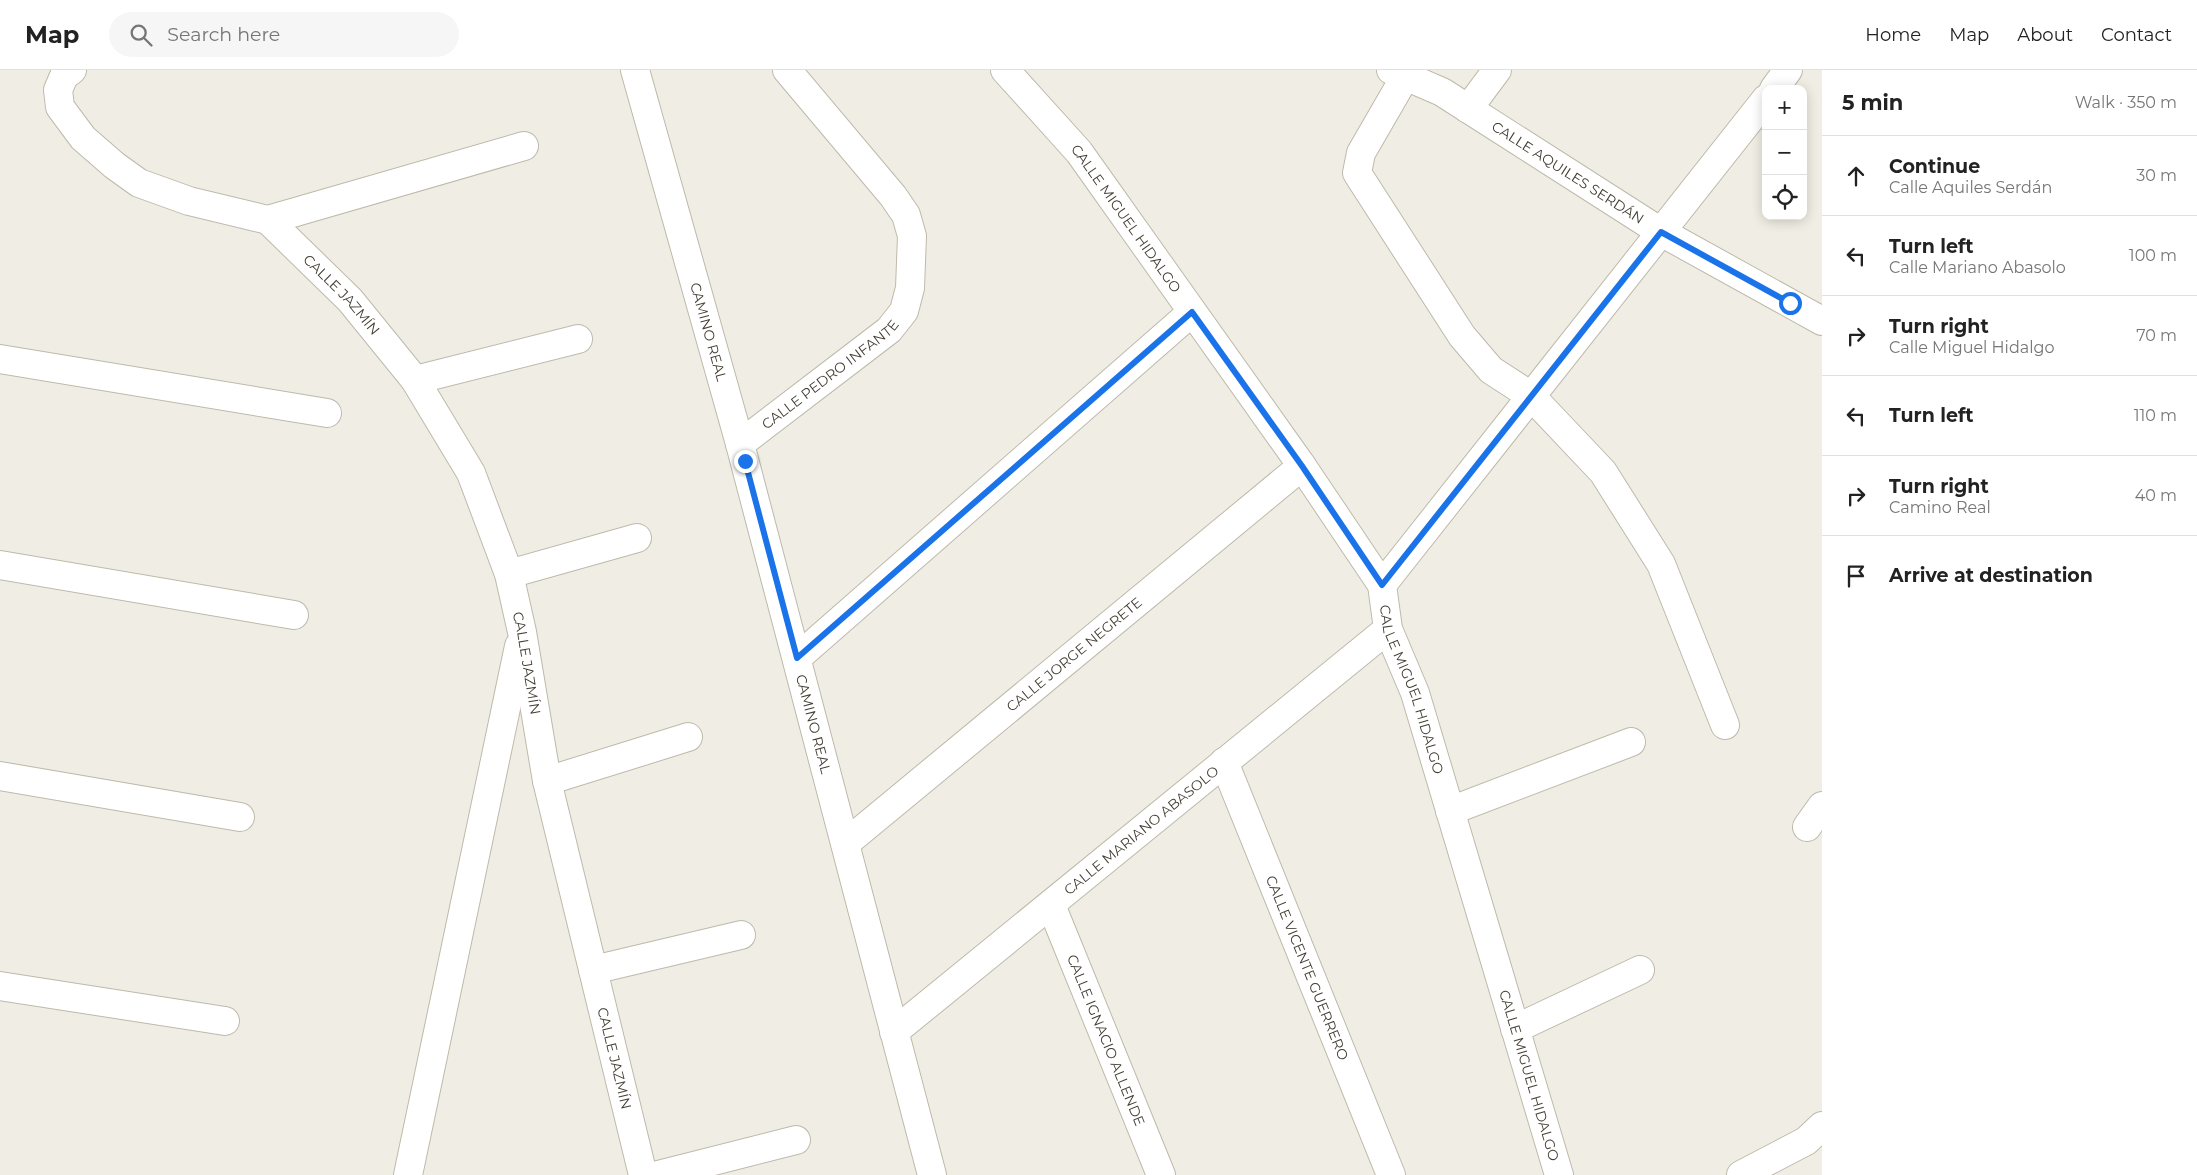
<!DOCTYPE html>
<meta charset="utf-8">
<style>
:root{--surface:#fff;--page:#f6f6f6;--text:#222;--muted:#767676;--line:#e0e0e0}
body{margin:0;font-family:Montserrat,sans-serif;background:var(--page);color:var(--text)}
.controls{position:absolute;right:15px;top:15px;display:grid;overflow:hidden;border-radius:10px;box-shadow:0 2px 12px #0003}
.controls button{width:45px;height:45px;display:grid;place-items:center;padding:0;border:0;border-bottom:1px solid var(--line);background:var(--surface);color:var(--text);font:25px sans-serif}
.stop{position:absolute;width:15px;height:15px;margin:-11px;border:4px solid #1a73e8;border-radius:50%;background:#fff}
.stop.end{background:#1a73e8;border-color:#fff;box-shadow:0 1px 5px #0008}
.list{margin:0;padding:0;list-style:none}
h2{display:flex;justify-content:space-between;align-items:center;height:65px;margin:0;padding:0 20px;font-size:21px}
h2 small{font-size:16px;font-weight:400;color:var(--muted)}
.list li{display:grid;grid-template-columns:32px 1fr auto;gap:15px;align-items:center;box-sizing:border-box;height:80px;padding:0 20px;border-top:1px solid var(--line)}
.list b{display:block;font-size:19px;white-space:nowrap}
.list p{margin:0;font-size:16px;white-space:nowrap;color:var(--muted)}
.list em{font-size:16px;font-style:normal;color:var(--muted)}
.icon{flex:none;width:28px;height:28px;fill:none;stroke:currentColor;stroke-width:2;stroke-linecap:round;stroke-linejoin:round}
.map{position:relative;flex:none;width:1822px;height:1105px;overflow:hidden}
header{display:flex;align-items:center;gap:30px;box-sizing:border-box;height:70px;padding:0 25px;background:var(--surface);border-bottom:1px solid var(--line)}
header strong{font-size:24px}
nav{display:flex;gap:28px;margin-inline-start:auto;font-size:18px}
.search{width:350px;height:45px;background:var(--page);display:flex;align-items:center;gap:12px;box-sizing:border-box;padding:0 18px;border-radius:28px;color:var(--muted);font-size:19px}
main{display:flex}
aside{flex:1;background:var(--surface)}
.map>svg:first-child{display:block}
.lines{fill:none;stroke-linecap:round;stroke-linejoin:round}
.minor-casing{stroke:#beb9aa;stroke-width:30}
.tertiary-casing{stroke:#beb9aa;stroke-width:30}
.minor{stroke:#fff;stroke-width:28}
.tertiary{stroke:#fff;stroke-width:28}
.route{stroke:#1a73e8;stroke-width:6}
.labels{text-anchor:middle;stroke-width:5;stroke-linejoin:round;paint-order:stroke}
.street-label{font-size:14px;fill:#423e34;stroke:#fff}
</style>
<header>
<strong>Map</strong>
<div class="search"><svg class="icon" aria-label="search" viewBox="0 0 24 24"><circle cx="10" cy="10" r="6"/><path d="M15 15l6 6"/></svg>Search here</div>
<nav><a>Home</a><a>Map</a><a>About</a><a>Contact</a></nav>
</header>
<main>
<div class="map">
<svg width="1822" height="1105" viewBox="0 0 1822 1105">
<rect width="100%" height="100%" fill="#f0eee4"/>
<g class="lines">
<g class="minor-casing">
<g id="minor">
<path d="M72,0l-8,6 -6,14 2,17 23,31 31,27 25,18 50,18 79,19 256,-74"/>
<path id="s1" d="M635,0l105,374 192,731"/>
<path id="s2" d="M1005,0l74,82 223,314 80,119 6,44 27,64 144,482"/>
<path id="s3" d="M1391,0l51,22 219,140 161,89"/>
<path d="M1409,0l-48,83 -4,20 105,163 29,34 40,26 72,76 58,92 64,161"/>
<path d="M1774,19l14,-19"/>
<path d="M1468,39l29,-39"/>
<path id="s4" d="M268,150l82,80 65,80 56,93 38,101 13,58 25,149 96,394"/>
<path d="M0,289l327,54"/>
<path d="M415,310l163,-41"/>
<path id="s5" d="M740,374l149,-114 15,-19 6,-23 2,-52 -6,-21 -13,-19 -106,-126"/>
<path d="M0,495l294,50"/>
<path d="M509,504l128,-36"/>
<path d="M1382,515l384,-486"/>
<path d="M797,588l395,-346"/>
<path id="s6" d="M1224,692l167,413"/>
<path d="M0,706l240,41"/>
<path d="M547,711l141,-44"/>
<path d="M1450,741l181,-69"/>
<path d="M1807,757l15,-21"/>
<path id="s7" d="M846,773l456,-377"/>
<path id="s8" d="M1051,835l110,270"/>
<path d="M593,900l148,-35"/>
<path d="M0,916l225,35"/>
<path d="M1515,959l125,-59"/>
<path id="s9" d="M894,962l494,-403"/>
<path d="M408,1105l111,-529"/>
<path d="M658,1105l138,-35"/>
</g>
</g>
<g class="tertiary-casing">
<path id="tertiary" d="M1741,1105l65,-34 16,-15"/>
</g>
<use href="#minor" class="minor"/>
<use href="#tertiary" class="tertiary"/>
</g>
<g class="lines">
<path class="route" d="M745,391l52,197 395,-346 110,154 80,119 279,-353 129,71"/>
</g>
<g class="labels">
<g class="street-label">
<text dy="5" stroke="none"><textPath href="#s3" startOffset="205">CALLE AQUILES SERDÁN</textPath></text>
<text dy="5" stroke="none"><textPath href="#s2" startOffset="192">CALLE MIGUEL HIDALGO</textPath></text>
<text dy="5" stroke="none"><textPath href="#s4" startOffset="105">CALLE JAZMÍN</textPath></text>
<text dy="5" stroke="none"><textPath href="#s1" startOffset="272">CAMINO REAL</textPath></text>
<text dy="5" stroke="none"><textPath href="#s5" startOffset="114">CALLE PEDRO INFANTE</textPath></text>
<text dy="5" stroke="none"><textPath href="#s7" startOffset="296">CALLE JORGE NEGRETE</textPath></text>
<text dy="5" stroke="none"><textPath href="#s4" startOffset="525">CALLE JAZMÍN</textPath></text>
<text dy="5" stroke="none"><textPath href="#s2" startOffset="748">CALLE MIGUEL HIDALGO</textPath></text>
<text dy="5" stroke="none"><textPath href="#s1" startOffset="678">CAMINO REAL</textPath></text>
<text dy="5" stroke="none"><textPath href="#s9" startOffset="319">CALLE MARIANO ABASOLO</textPath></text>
<text dy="5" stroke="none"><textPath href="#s6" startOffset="222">CALLE VICENTE GUERRERO</textPath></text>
<text dy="5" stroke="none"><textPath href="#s8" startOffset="146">CALLE IGNACIO ALLENDE</textPath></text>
<text dy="5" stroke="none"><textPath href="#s4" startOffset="930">CALLE JAZMÍN</textPath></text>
<text dy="5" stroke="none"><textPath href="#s2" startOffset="1152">CALLE MIGUEL HIDALGO</textPath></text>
</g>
</g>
</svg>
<div class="controls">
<button>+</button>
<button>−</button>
<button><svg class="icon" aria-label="locate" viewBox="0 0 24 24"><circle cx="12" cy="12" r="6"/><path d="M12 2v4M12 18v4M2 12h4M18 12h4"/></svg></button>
</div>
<div class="stop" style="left:1790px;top:233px"></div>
<div class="stop end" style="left:745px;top:391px"></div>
</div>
<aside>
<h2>5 min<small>Walk · 350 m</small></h2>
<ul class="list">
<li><svg class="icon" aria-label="ahead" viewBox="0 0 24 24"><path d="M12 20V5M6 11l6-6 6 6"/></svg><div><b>Continue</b><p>Calle Aquiles Serdán</p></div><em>30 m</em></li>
<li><svg class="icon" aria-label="left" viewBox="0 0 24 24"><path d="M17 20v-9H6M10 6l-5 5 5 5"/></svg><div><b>Turn left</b><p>Calle Mariano Abasolo</p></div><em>100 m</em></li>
<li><svg class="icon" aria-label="right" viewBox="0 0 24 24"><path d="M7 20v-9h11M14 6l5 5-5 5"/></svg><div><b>Turn right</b><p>Calle Miguel Hidalgo</p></div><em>70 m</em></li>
<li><svg class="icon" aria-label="left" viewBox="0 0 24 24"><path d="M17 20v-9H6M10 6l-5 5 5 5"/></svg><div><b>Turn left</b></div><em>110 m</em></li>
<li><svg class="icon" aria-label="right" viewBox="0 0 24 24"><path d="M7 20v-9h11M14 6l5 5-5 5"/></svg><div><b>Turn right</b><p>Camino Real</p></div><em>40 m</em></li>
<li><svg class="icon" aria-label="arrive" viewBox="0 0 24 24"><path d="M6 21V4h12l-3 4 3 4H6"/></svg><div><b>Arrive at destination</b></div></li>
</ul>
</aside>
</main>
